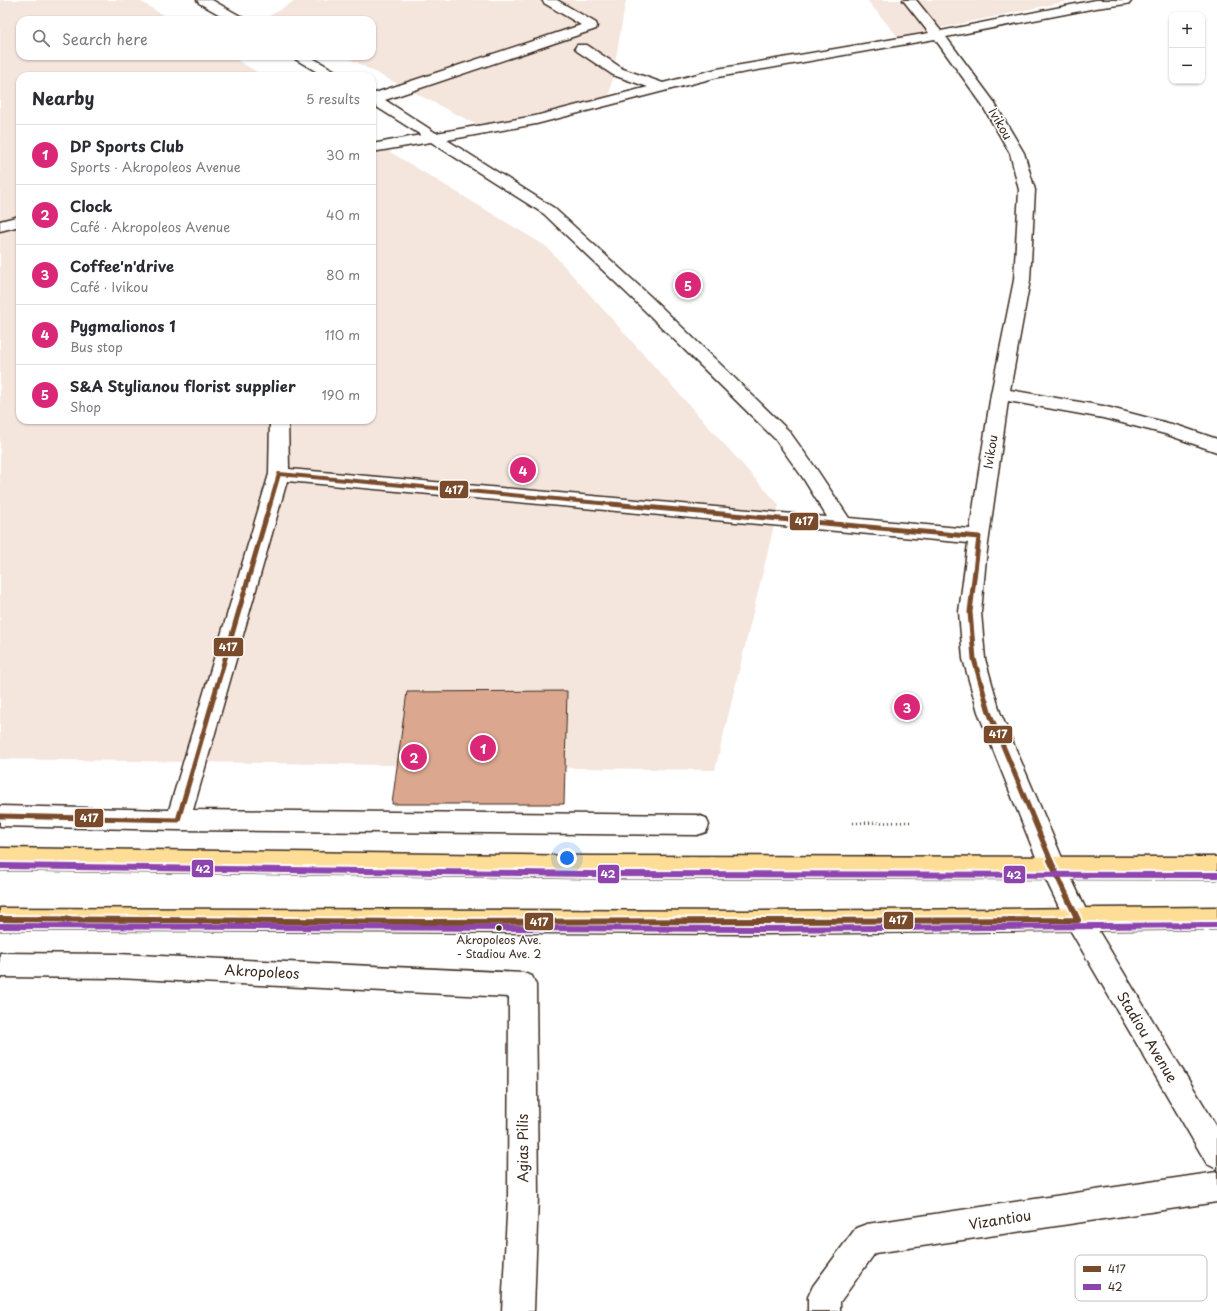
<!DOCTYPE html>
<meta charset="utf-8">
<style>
:root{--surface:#fff;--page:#f7f7f7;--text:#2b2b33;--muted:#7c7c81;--line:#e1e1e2;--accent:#db2777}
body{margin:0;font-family:"Playpen Sans",sans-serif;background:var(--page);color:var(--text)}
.controls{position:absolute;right:12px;top:12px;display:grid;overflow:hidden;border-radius:8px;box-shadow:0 1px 3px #0004}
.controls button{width:36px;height:36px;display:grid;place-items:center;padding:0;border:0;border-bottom:1px solid var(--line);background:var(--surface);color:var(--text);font:20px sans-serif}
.you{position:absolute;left:567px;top:858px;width:14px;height:14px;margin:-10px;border:3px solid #fff;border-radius:50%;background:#1a73e8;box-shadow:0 0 0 6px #1a73e833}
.badge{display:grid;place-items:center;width:26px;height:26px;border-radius:50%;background:var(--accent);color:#fff;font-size:13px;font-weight:700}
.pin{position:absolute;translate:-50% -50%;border:2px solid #fff;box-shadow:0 1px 4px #0006}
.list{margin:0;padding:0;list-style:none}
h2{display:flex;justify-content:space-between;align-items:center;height:52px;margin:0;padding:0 16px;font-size:17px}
h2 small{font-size:13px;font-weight:400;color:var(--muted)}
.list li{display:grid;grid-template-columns:26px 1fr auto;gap:12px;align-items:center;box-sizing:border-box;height:60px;padding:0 16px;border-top:1px solid var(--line)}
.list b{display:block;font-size:15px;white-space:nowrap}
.list p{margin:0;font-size:13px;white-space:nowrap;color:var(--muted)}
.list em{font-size:13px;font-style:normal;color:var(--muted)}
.icon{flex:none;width:22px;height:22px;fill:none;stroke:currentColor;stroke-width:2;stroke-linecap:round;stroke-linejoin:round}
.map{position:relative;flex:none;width:1217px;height:1311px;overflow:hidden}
.search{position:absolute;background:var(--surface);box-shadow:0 1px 3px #0004;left:16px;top:16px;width:360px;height:44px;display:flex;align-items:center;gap:10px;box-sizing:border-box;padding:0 14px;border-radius:12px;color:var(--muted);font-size:15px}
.panel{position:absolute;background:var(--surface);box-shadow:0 1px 3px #0004;left:16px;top:72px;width:360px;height:352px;border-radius:12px}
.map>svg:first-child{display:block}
.built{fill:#f4e5dd}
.building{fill:#dba88f;stroke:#3b2a1e}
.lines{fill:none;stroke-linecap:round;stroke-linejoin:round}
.minor-casing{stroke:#3b2a1e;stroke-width:3}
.highway-casing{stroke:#3b2a1e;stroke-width:3}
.path{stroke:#3b2a1e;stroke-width:2.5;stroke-dasharray:1 3;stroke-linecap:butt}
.minor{fill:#fff;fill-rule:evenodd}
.highway{fill:#fedd96;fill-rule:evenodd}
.bus-1-far2-casing{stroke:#fff;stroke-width:6}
.bus-1-far1-casing{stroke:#fff;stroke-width:8}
.bus-1-casing{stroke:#fff;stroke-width:10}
.bus-2-casing{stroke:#fff;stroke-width:10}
.bus-1-far2{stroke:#7a4b2a;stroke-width:4}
.bus-1-far1{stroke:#7a4b2a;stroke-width:5}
.bus-1{stroke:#7a4b2a;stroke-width:6}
.bus-2{stroke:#8e44ad;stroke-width:6}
.bus-dot{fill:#3b2a1e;stroke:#fff;stroke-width:1.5}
.labels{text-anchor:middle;stroke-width:3;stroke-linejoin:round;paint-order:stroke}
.bus-label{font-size:11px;fill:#3b2a1e;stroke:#fff}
.street-label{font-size:12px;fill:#3b2a1e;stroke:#fff}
.near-street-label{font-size:14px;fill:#3b2a1e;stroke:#fff}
.key{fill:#fff;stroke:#c4bfbc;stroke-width:1}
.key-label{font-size:11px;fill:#3b2a1e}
.line-badge{stroke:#fff;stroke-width:1.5}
.badge-label{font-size:11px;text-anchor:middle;font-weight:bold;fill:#fff}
</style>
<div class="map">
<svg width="1217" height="1311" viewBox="0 0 1217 1311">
<rect width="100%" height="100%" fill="#fff"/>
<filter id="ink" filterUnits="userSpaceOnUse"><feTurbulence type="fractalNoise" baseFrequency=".025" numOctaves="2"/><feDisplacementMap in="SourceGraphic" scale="8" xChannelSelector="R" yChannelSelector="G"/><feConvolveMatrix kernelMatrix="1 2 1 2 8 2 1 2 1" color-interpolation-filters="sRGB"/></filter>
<g filter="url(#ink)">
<path class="built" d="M0,0h138l33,20h-151v36h210l34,20h-244v344h352v-279l175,106 232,258 -64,265 -715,-11z
M296,0h330l-17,97 -130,29 -135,-70h28v-36h-98l-6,-3z
M867,0h206l-175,37z"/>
<path class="building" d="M567,691l-3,113h-172l15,-112z"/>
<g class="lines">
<g class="minor-casing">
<path id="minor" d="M197,0h15l30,17 2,3h-15l-30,-17z
M542,0h15l39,23 1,3 -1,3 -211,71 51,33 99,-17 113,-29 -35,-12 -36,-24 -2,-3 2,-3h10l36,24 40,14 54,-14 212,-36 -26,-33h13l25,31 155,-31h36l-2,3 -4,1 -30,4 -150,29 46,62 32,54 11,37 -5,90 -20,110 93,16 76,20 38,13v13l-52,-18 -62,-16 -95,-17 -22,157 -5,54 4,47 15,53 66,155 21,45 130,215v42l-10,-5 -138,-236 -29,-61 -62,-155 -15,-53 -4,-47 9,-69 -681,-62 -94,329 504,5 9,3 3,7 -3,7 -9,3 -519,-5 -178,-4v-20l169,4 100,-336 1,-54h18l1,49 538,48 -24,-39 -28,-39 -137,-135 -94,-90 -113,-72 -59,10v-8l49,-9 -49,-31v-10l209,-69 -37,-22zM935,39l44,61 31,53 9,37 -5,90 -23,114 -21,135 -121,-11 -32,-48 -28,-39 -139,-135 -96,-88 -107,-68 89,-16 182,-47z
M293,56h16l30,17 2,3h-17l-29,-17z
M20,216v10l-20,5v-10z
M0,953l117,1 406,19 9,3 4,9 2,211 -4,115h-32l6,-115 1,-199 -392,-19 -117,-1z
M1217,1172v30l-342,51 -35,49v9h-32v-14l5,-11 43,-58 11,-4z"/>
</g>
<g class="highway-casing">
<path id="highway" d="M0,848l590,8 627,1v22l-627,-1 -590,-8z
M1217,907v22l-456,5 -761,-4v-22l761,3z"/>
</g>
<path class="path" d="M853,823l59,-1"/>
<use href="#minor" class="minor"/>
<use href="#highway" class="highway"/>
<g class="bus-1-far2-casing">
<path id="bus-1-far2" d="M279,474l343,31
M270,505l9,-31"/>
</g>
<g class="bus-1-far1-casing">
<path id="bus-1-far1" d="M611,504l368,33
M979,537l-9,75 4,47 15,53 62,149
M0,816l178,4
M178,820l92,-316"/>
</g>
<g class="bus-1-casing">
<path id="bus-1" d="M1050,860l28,60
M0,919l425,3 653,-2"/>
</g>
<g class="bus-2-casing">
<path id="bus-2" d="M0,866l590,8 627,1
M0,926l761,3 456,-4"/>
</g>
<use href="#bus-1-far2" class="bus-1-far2"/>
<use href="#bus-1-far1" class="bus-1-far1"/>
<use href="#bus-1" class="bus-1"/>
<use href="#bus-2" class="bus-2"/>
</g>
</g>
<circle class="bus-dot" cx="499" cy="928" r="3.5"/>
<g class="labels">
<g class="bus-label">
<text x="499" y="944">Akropoleos Ave.<tspan x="499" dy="14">- Stadiou Ave. 2</tspan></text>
</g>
<g class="street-label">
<text transform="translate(1000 124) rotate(60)" y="4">Ivikou</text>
<text transform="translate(991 452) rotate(-81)" y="4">Ivikou</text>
</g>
<g class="near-street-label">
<text transform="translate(262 972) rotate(3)" y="5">Akropoleos</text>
<text transform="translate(1147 1037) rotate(59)" y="5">Stadiou Avenue</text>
<text transform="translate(523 1148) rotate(-90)" y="5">Agias Pilis</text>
<text transform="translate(1000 1220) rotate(-9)" y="5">Vizantiou</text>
</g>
</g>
<rect x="1075" y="1255" width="132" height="46" rx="6" class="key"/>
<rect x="1083" y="1266" width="18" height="6" fill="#7a4b2a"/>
<rect x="1083" y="1284" width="18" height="6" fill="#8e44ad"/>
<g class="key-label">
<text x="1108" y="1273">417</text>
<text x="1108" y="1291">42</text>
</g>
<g class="line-badge">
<rect x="439" y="480" width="30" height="19" rx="4" fill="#7a4b2a"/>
<rect x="789" y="512" width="30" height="19" rx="4" fill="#7a4b2a"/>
<rect x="213" y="637" width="31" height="20" rx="4" fill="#7a4b2a"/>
<rect x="983" y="725" width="30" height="19" rx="4" fill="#7a4b2a"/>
<rect x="74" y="808" width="30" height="20" rx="4" fill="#7a4b2a"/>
<rect x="191" y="859" width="23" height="19" rx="4" fill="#8e44ad"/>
<rect x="597" y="864" width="23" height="20" rx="4" fill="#8e44ad"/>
<rect x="1003" y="865" width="23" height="19" rx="4" fill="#8e44ad"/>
<rect x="883" y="911" width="31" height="19" rx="4" fill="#7a4b2a"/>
<rect x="524" y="912" width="30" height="19" rx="4" fill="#7a4b2a"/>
</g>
<g class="badge-label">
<text x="454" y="494">417</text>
<text x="804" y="525">417</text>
<text x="228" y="651">417</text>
<text x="998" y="738">417</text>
<text x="89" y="822">417</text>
<text x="203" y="873">42</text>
<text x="608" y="878">42</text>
<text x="1014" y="879">42</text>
<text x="898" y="924">417</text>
<text x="539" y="926">417</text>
</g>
</svg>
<div class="controls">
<button>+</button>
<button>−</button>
</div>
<div class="you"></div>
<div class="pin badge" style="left:483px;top:748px">1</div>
<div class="pin badge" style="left:414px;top:757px">2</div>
<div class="pin badge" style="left:907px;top:707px">3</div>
<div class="pin badge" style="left:523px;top:470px">4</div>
<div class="pin badge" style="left:688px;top:285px">5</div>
<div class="search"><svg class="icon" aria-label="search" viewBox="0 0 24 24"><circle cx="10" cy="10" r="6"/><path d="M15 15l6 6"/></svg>Search here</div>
<section class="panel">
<h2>Nearby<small>5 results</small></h2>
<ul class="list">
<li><span class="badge">1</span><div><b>DP Sports Club</b><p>Sports · Akropoleos Avenue</p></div><em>30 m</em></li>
<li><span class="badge">2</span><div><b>Clock</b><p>Café · Akropoleos Avenue</p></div><em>40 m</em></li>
<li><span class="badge">3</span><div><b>Coffee'n'drive</b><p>Café · Ivikou</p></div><em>80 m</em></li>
<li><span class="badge">4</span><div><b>Pygmalionos 1</b><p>Bus stop</p></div><em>110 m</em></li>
<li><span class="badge">5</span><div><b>S&amp;A Stylianou florist supplier</b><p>Shop</p></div><em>190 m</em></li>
</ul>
</section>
</div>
